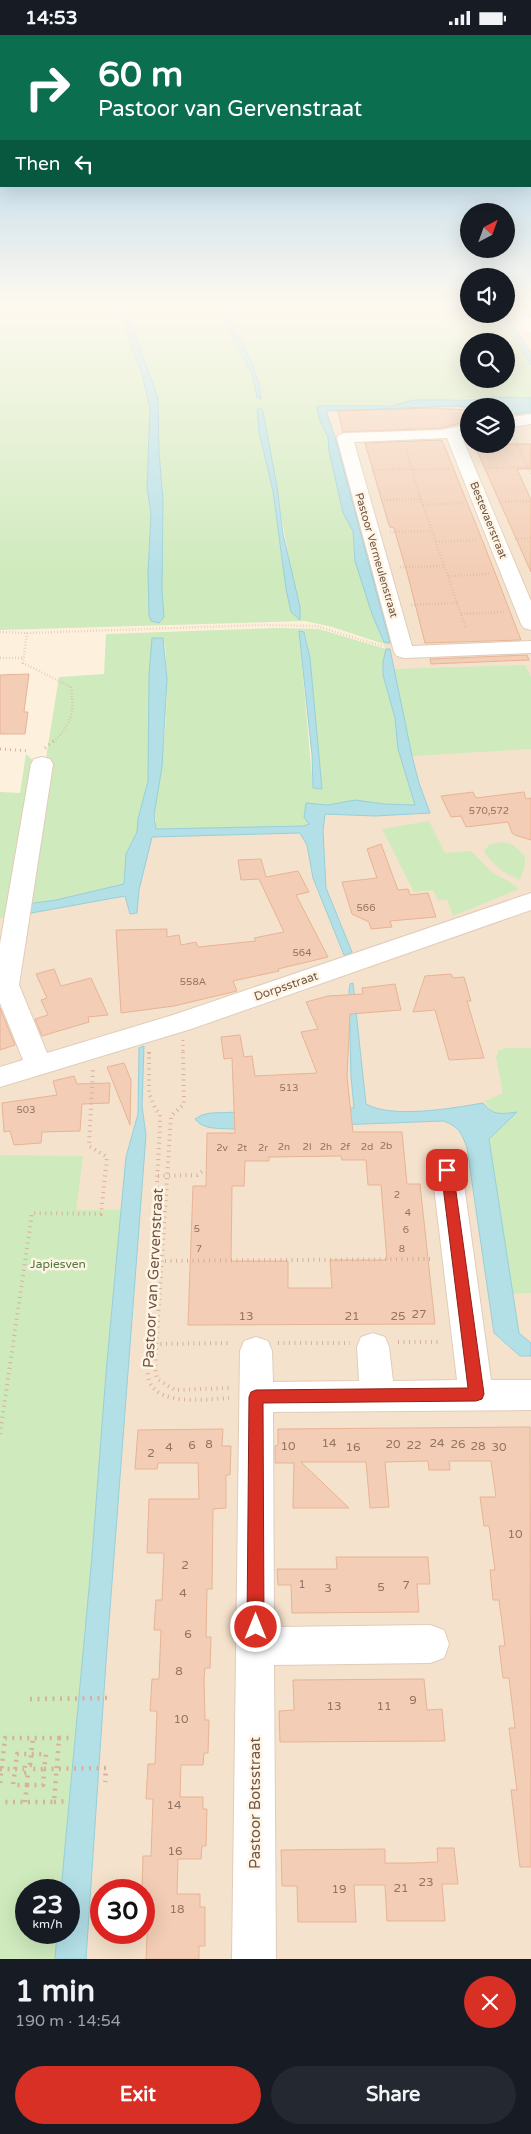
<!DOCTYPE html>
<html lang="en">
<head>
<meta charset="utf-8">
<style>
	:root { --surface:#171b24; --page:#242831; --text:#f1f3f6; --muted:#9ea1a6; --accent:#d93025 }
	body { margin:0; font-family:"Varela Round",sans-serif; background:var(--page); color:var(--text); height:100vh; display:flex; flex-direction:column; font-size:19px; white-space:nowrap }
	* { box-sizing:border-box; margin:0 }
	p { font-size:16px; color:var(--muted) }
	.icon { flex:none; width:28px; height:28px; fill:none; stroke:currentColor; stroke-width:2; stroke-linecap:round; stroke-linejoin:round }
	.map { position:relative; height:1924px; overflow:hidden }
	.sheet { display:flex; flex-direction:column; background:var(--surface); flex:1 }
	.sheet>* { flex:none }
	.hud { position:absolute; left:0px; top:0px; width:531px; height:152px; box-shadow:0 5px 20px #0002; background:#0b6e4f; color:#fff; overflow:hidden }
	.needle { width:32px; rotate:41deg }
	.controls { position:absolute; left:460px; top:168px; display:grid; gap:10px }
	.controls a { display:grid; place-items:center; width:55px; height:55px; border-radius:50%; background:var(--surface); box-shadow:0 5px 20px #0002; font-size:25px }
	.speed { position:absolute; left:15px; top:1844px; display:flex; gap:10px; font-size:25px; font-weight:700; text-align:center }
	.speed>* { display:grid; place-content:center; width:65px; height:65px; border-radius:50%; background:var(--surface); box-shadow:0 5px 20px #0002; line-height:1 }
	.speed small { font-size:12px; font-weight:400 }
	.speed .limit { border:8px solid #d22; background:#fff; color:#111 }
	.pin { position:absolute; display:grid; place-items:center; width:42px; height:42px; color:#fff; margin:-21px; border-radius:10px; box-shadow:0 2px 8px #0006 }
	.me { position:absolute; width:55px; margin:-28px; rotate:0deg; stroke-linejoin:round; filter:drop-shadow(0 0 4px #0008) }
	.turn { display:flex; align-items:center; gap:18px; height:105px; padding:0 15px; font-size:22px }
	.turn .icon { width:65px; height:65px; stroke-width:2.5 }
	.turn b { display:block; font-size:35px; line-height:42px }
	.then { display:flex; align-items:center; height:48px; padding:0 15px; background:#0003; gap:10px; font-size:19px }
	.round { display:grid; place-items:center; flex:none; width:52px; height:52px; border-radius:26px; background:var(--page) }
	.headline { display:flex; align-items:center; justify-content:space-between; height:85px; padding:0 15px }
	h1 { font-size:30px; font-weight:800; line-height:38px }
	.cta { display:flex; gap:10px; margin-top:auto; padding:10px 15px }
	.cta a { flex:1; height:58px; border-radius:30px; background:var(--accent); color:#fff; font-size:20px; font-weight:800; line-height:58px; text-align:center }
	.cta a+a { background:var(--page); color:var(--text) }
	.status { display:flex; justify-content:space-between; align-items:center; height:35px; padding:0 25px; background:var(--surface); direction:ltr }
	.status svg { height:14px; fill:currentColor }
	.map>svg:first-child { display:block }
	.residential { fill:#f5e2cc; fill-rule:evenodd }
	.green { fill:#cfeabd; fill-rule:evenodd }
	.water { fill:#b3dfe7; stroke:#98cfd9 }
	.building { fill:#f3cdb5; stroke:#e7b495; fill-rule:evenodd }
	.lines { fill:none; stroke-linecap:round; stroke-linejoin:round }
	.minor-casing { stroke:#e1ccba; stroke-width:2 }
	.path-far4 { stroke:#d8b199; stroke-width:2; stroke-dasharray:0.5 2; stroke-linecap:butt }
	.path-far3 { stroke:#d8b199; stroke-width:2.5; stroke-dasharray:0.5 2.5; stroke-linecap:butt }
	.path-far2 { stroke:#d8b199; stroke-width:3; stroke-dasharray:1 4; stroke-linecap:butt }
	.path-far1 { stroke:#d8b199; stroke-width:4; stroke-dasharray:1 4.5; stroke-linecap:butt }
	.path { stroke:#d8b199; stroke-width:4.5; stroke-dasharray:2 5.5; stroke-linecap:butt }
	.minor { fill:#fff; fill-rule:evenodd }
	.route { fill:#d93025; stroke:#8d1f18 }
	.labels { text-anchor:middle; stroke-width:5; stroke-linejoin:round; paint-order:stroke }
	.number-label { font-size:10px; fill:#937462 }
	.far-street-label { font-size:11px; fill:#735646; stroke:#fff5e5 }
	.street-label { font-size:12px; fill:#735646; stroke:#fff5e5 }
	.park-label { font-size:12px; fill:#4f7a3d; stroke:#fff5e5 }
	.near-number-label { font-size:12px; fill:#937462 }
	.near-street-label { font-size:15px; fill:#735646; stroke:#fff5e5 }
</style>
</head>
<body>
<div class="status"><b>14:53</b><svg viewBox="0 0 49 12"><path d="M0 12V9h3v3zM5 12V6h3v6zM10 12V3h3v9zM15 12V0h3v12zM26 1h20v11H26zM47 4h2v5h-2z"/></svg></div>
<div class="map">
<svg width="531" height="1924" viewBox="0 0 531 1924">
	<rect width="100%" height="100%" fill="#fdf1de"/>
	<path class="residential" d="M506,269H531V320L504,279H506Z
		M306,367L531,369V1924H0V873L144,788L396,760L397,652ZM469,371H506V409H469ZM26,1855H69V1898H26ZM101,1855H144V1898H101Z"/>
	<path class="green" d="M0,269H117L143,343L150,373L147,451L151,480L148,537L149,580L151,586L159,587L164,582L162,556L163,465L159,417L158,363L124,269H219L224,285L253,342L257,363C265,339 243,313 232,291C229,285 227,277 224,269H469V279H500L531,330V363C463,360 394,370 326,376L335,402L390,608L387,610L332,592L305,586L0,595ZM469,306H506V344H469ZM263,377C275,446 287,515 300,584L292,577L286,554L273,456L259,397Z
		M277,593L319,594L386,614L383,627V640L395,683L398,714L415,770L384,769L355,765L328,770H319L309,789L304,791L156,794V784L154,781C162,731 169,680 166,629C166,620 166,611 163,603L150,696L148,746L138,784L137,797L126,819L124,849L56,865L27,869L48,727L46,723L59,642L104,639L106,599ZM299,596L305,597L310,623L321,754L313,753Z
		M525,630L531,642V714L412,721L394,634Z
		M26,719L37,729L14,881L0,883V757L20,758Z
		M429,786L445,818L471,816L493,838L507,845L519,854L453,881L447,865H438L433,855L414,857L382,794Z
		M503,807L513,810L525,821V830L520,845C504,838 493,831 484,816L490,809Z
		M507,1013H531V1258L513,1259L489,1104L516,1077C502,1079 491,1080 485,1066L503,1058L496,1022L499,1015Z
		M0,1120L83,1121L76,1175H121L106,1338L92,1521L61,1855H26V1898H57L55,1924H0Z"/>
	<path class="water" d="M117,269H124L158,363L159,417L163,465L162,556L164,582L159,588L151,586L149,580L148,537L151,480L147,451L150,373L143,343Z
		M219,269H224C235,302 259,329 261,364L257,363L253,342L224,285Z
		M500,279H506L531,318V330Z
		M493,362L531,363V377L506,380V371L469,373L458,371L326,376L335,402L390,608L384,607L372,579L355,526L353,496L343,478L329,416L328,402L319,383L317,371H391L415,365H470Z
		M257,374H261L263,377L277,452L283,499L300,572V585L291,577L286,554L273,456L259,397Z
		M299,596L304,597L310,623L322,754L313,753L312,720Z
		M152,603H163L167,644L162,732L154,780L156,794L304,791L309,789L304,782L306,768L328,770L355,765L384,769L415,770L398,714L395,683L383,640V627L386,614H390L412,721L419,748L430,778L375,781L325,779L323,796L326,853L352,917L344,920L313,843L307,810L300,798L152,802L139,855L137,878L130,879L125,861L26,879L27,869L56,865L124,849L126,819L137,797L138,784L148,746L149,640Z
		M353,948L366,1069C392,1084 454,1073 483,1068C493,1081 502,1079 517,1077L489,1104L519,1298L531,1308V1321H520L494,1298L467,1113C462,1099 459,1091 443,1086L231,1094C219,1093 203,1095 195,1084L202,1080L211,1078L354,1073L351,1042L349,956L350,949Z
		M144,1011L142,1071L146,1100L106,1627L86,1924H55L57,1898H69V1855H61L92,1521L106,1338L121,1175L126,1122L138,1079L139,1013Z"/>
	<path class="building" d="M431,373L469,375V386L441,393L343,397L338,376Z
		M442,405L485,512L521,605L425,608L408,541L394,493L390,492L388,487L365,408Z
		M474,409H531V434H517L531,465V537Z
		M527,620L529,625L431,629L430,624Z
		M29,639L24,677H28L25,699H0V640Z
		M473,757L476,763L524,757L526,764L531,763V805L515,800L512,798L508,787L466,792L461,781L451,782L441,761Z
		M381,809L398,855L408,854L410,860L428,858L436,882L390,886L392,892L371,894L369,887L352,879L342,847L377,843L367,814Z
		M261,824L266,842L298,836L309,857L296,860L328,922L278,934L279,936L233,946L237,956L174,971L121,978L116,895L167,894V902L179,900L181,910L196,907L198,912L256,906L254,903L284,897L259,844L241,845L238,825Z
		M54,934L61,951L91,943L108,980L88,982L89,987L42,1001L35,984L48,980L41,965L47,963L36,939Z
		M451,939L453,943L464,942L471,966H467L484,1023L449,1025L435,975L413,977L425,941Z
		M395,949L401,975L350,979L347,1042L353,1097H402L407,1149H420L435,1289L188,1290L193,1151H206L207,1098H235L232,1023L224,1024L221,1002L240,1000L244,1022L252,1021L255,1041L317,1038L301,997L318,994L306,967L328,961L363,959L362,953ZM341,1121L342,1125H366L368,1150H381L387,1225H330L332,1253H288V1226H231L232,1151H244L245,1126H269V1122Z
		M0,973L15,1010L0,1015Z
		M124,1028L131,1045L130,1090L107,1032Z
		M74,1041L77,1049L110,1048L109,1068L82,1069L80,1096L42,1097L41,1108L14,1110L10,1096L4,1097L2,1068L57,1060L53,1046Z
		M530,1392L531,1832H520L511,1755H517L509,1693H515L509,1643H503L499,1611H505L502,1587L499,1565H493L490,1535H495L489,1491H484L480,1462H496L491,1426H449L450,1435H429L428,1426L385,1427L389,1472L370,1473L366,1427H301L349,1473H293L294,1428H275V1411L278,1410V1394Z
		M223,1394L222,1411H231L230,1440H226V1473L213,1474L212,1554H207L206,1602H211L210,1633H205L204,1644L205,1685H209L208,1718H204L203,1730H181L180,1762H203V1774H207L206,1811H202L201,1824H178L177,1859H200V1872H205V1911H199V1924H146L149,1860H144V1855H142L143,1821H151L153,1764H146L147,1746L148,1729H155L157,1676H150L152,1644H159L161,1595H154L155,1578L156,1565H162L164,1518H147L149,1464H199L198,1428H158L157,1434H135L138,1395Z
		M336,1522H428L430,1549H417L419,1577L292,1578L291,1550H278L277,1534H337Z
		M424,1644L427,1675L442,1674L445,1706L280,1707L279,1676L294,1675L293,1645Z
		M437,1813H454L458,1849H442L445,1886H387L385,1850H354L356,1887H298L297,1851H282L281,1815L385,1814V1828H412L438,1827Z"/>
	<g class="lines">
		<g class="minor-casing">
			<path id="minor" d="M511,269H524L531,284V298L526,297L513,278Z
				M531,379V389L506,393V383Z
				M469,389V399L461,400L531,566V595L524,593L521,589L447,403L354,407L412,611L531,606V618L404,623L397,621L394,617L337,403L339,400L345,398L441,395Z
				M42,722L50,724L53,729L19,950L47,1018L173,980L531,858V875L191,994L0,1052V1032L23,1025L0,968V909L31,729L34,724Z
				M447,1123L457,1127L462,1135L491,1345H531V1375L273,1377L274,1592L430,1590L444,1595L449,1609L444,1623L430,1628L274,1630L276,1924H232L240,1316L244,1306L256,1302L268,1306L272,1316L273,1347L359,1346L357,1312L361,1302L373,1298L385,1302L389,1312L393,1346L457,1345L432,1135L437,1127Z"/>
		</g>
		<path class="path-far4" d="M514,402L531,439
			M406,414L420,462
			M486,433L527,432
			M372,435L411,434
			M413,435L450,434"/>
		<path class="path-far3" d="M420,461L466,594
			M381,465L421,464
			M499,467L531,466
			M423,470L463,468
			M390,497L432,496
			M515,504L531,503
			M436,507L478,505
			M400,532L444,531
			M449,541L490,539
			M411,570L458,568
			M461,579L505,577
			M0,597L27,598L263,590L316,591L382,611
			M27,598L23,628L71,652C75,676 72,690 53,707
			M0,623H24"/>
		<path class="path-far2" d="M45,713L55,705
			M0,714L29,716
			M183,1005V1019
			M149,1019V1016"/>
		<path class="path-far1" d="M149,1017V1058L155,1073L160,1080V1092L147,1332C148,1337 148,1343 150,1348C161,1371 208,1364 229,1363
			M183,1017L184,1069L171,1081L155,1332L157,1344L175,1355L229,1353
			M158,1141L197,1140L204,1135
			M154,1226L433,1224
			M398,1307H442
			M278,1308H350
			M155,1309L232,1308
			M0,1399L32,1178L101,1179L107,1122L89,1111L93,1033"/>
		<path class="path" d="M30,1664L112,1663
			M59,1703H72
			M30,1730L33,1703
			M0,1734H24
			M44,1734L106,1733L105,1747
			M0,1748L5,1703H59L54,1767H0
			M27,1750H43L44,1734
			M27,1750H13L17,1719H46L44,1734
			M27,1750L28,1737L24,1738L25,1730H33V1734H44
			M25,1767L27,1750
			M54,1767L67,1766"/>
		<use href="#minor" class="minor"/>
	</g>
	<linearGradient id="sky" x2="0" y2="1"><stop stop-color="#93c5e8"/><stop offset="0.5" stop-color="#fef9f0"/><stop offset="1" stop-color="#fef9f0" stop-opacity="0"/></linearGradient>
	<rect width="531" height="539" fill="url(#sky)"/>
	<path class="route" d="M447,1130L452,1132L453,1135L484,1359L482,1364L476,1366L263,1368L264,1592L261,1598L256,1601L250,1598L247,1592L249,1362L251,1357L256,1355L468,1353L441,1135L442,1132Z"/>
	<g class="labels">
		<g class="number-label">
			<text x="489" y="779">570,572</text>
			<text x="366" y="876">566</text>
			<text x="302" y="921">564</text>
			<text x="193" y="950">558A</text>
			<text x="289" y="1056">513</text>
			<text x="26" y="1078">503</text>
			<text x="386" y="1114">2b</text>
			<text x="284" y="1115">2n</text>
			<text x="307" y="1115">2l</text>
			<text x="326" y="1115">2h</text>
			<text x="345" y="1115">2f</text>
			<text x="367" y="1115">2d</text>
			<text x="222" y="1116">2v</text>
			<text x="242" y="1116">2t</text>
			<text x="263" y="1116">2r</text>
			<text x="397" y="1163">2</text>
			<text x="408" y="1181">4</text>
			<text x="197" y="1197">5</text>
			<text x="406" y="1198">6</text>
			<text x="199" y="1217">7</text>
			<text x="402" y="1217">8</text>
		</g>
		<g class="far-street-label">
			<text transform="translate(489 485) rotate(68)" y="4">Bestevaerstraat</text>
			<text transform="translate(377 520) rotate(74)" y="4">Pastoor Vermeulenstraat</text>
		</g>
		<g class="street-label">
			<text transform="translate(286 951) rotate(-19)" y="4">Dorpsstraat</text>
		</g>
		<g class="park-label">
			<text x="58" y="1233">Japiesven</text>
		</g>
		<g class="near-number-label">
			<text x="419" y="1283">27</text>
			<text x="246" y="1285">13</text>
			<text x="352" y="1285">21</text>
			<text x="398" y="1285">25</text>
			<text x="329" y="1412">14</text>
			<text x="437" y="1412">24</text>
			<text x="209" y="1413">8</text>
			<text x="393" y="1413">20</text>
			<text x="458" y="1413">26</text>
			<text x="192" y="1414">6</text>
			<text x="414" y="1414">22</text>
			<text x="288" y="1415">10</text>
			<text x="478" y="1415">28</text>
			<text x="169" y="1416">4</text>
			<text x="353" y="1416">16</text>
			<text x="499" y="1416">30</text>
			<text x="151" y="1422">2</text>
			<text x="515" y="1503">10</text>
			<text x="185" y="1534">2</text>
			<text x="302" y="1553">1</text>
			<text x="406" y="1554">7</text>
			<text x="381" y="1556">5</text>
			<text x="328" y="1557">3</text>
			<text x="183" y="1562">4</text>
			<text x="188" y="1603">6</text>
			<text x="179" y="1640">8</text>
			<text x="413" y="1669">9</text>
			<text x="334" y="1675">13</text>
			<text x="384" y="1675">11</text>
			<text x="181" y="1688">10</text>
			<text x="174" y="1774">14</text>
			<text x="175" y="1820">16</text>
			<text x="426" y="1851">23</text>
			<text x="401" y="1857">21</text>
			<text x="339" y="1858">19</text>
			<text x="177" y="1878">18</text>
		</g>
		<g class="near-street-label">
			<text transform="translate(153 1243) rotate(-87)" y="5">Pastoor van Gervenstraat</text>
			<text transform="translate(255 1768) rotate(-90)" y="5">Pastoor Botsstraat</text>
		</g>
	</g>
</svg>
<div class="controls">
<a><svg class="needle" viewBox="-14 -14 28 28"><path d="M0-13l5 13h-10z" fill="#e53935"/><path d="M0 13l5-13h-10z" fill="#9ea1a6"/></svg></a>
<a><svg class="icon" aria-label="sound" viewBox="0 0 24 24"><path d="M4 9h4l5-4v14l-5-4H4zM17 9q2 3 0 6"/></svg></a>
<a><svg class="icon" aria-label="search" viewBox="0 0 24 24"><circle cx="10" cy="10" r="6"/><path d="M15 15l6 6"/></svg></a>
<a><svg class="icon" aria-label="layers" viewBox="0 0 24 24"><path d="M12 4l9 5-9 5-9-5zM3 14l9 5 9-5"/></svg></a>
</div>
<div class="speed"><div>23<small>km/h</small></div><div class="limit">30</div></div>
<div class="pin" style="left:447px;top:1135px;background:#d93025"><svg class="icon" aria-label="arrive" viewBox="0 0 24 24"><path d="M6 21V4h12l-3 4 3 4H6"/></svg></div>
<svg class="me" style="left:256px;top:1592px" viewBox="-20 -20 40 40"><circle r="17" fill="#d93025" stroke="#fff" stroke-width="3"/><path d="M0-11L8 9 0 5-8 9z" fill="#fff"/></svg>
<div class="hud">
<div class="turn"><svg class="icon" aria-label="right" viewBox="0 0 24 24"><path d="M7 20v-9h11M14 6l5 5-5 5"/></svg><div><b>60 m</b>Pastoor van Gervenstraat</div></div>
<div class="then">Then<svg class="icon" aria-label="left" viewBox="0 0 24 24"><path d="M17 20v-9H6M10 6l-5 5 5 5"/></svg></div>
</div>
</div>
<section class="sheet">
<div class="headline"><div><h1>1 min</h1><p>190 m · 14:54</p></div><a class="round" style="background:#d93025;color:#fff"><svg class="icon" aria-label="close" viewBox="0 0 24 24"><path d="M6 6l12 12M18 6L6 18"/></svg></a></div>
<div class="cta"><a>Exit</a><a>Share</a></div>
</section>
</body>
</html>
